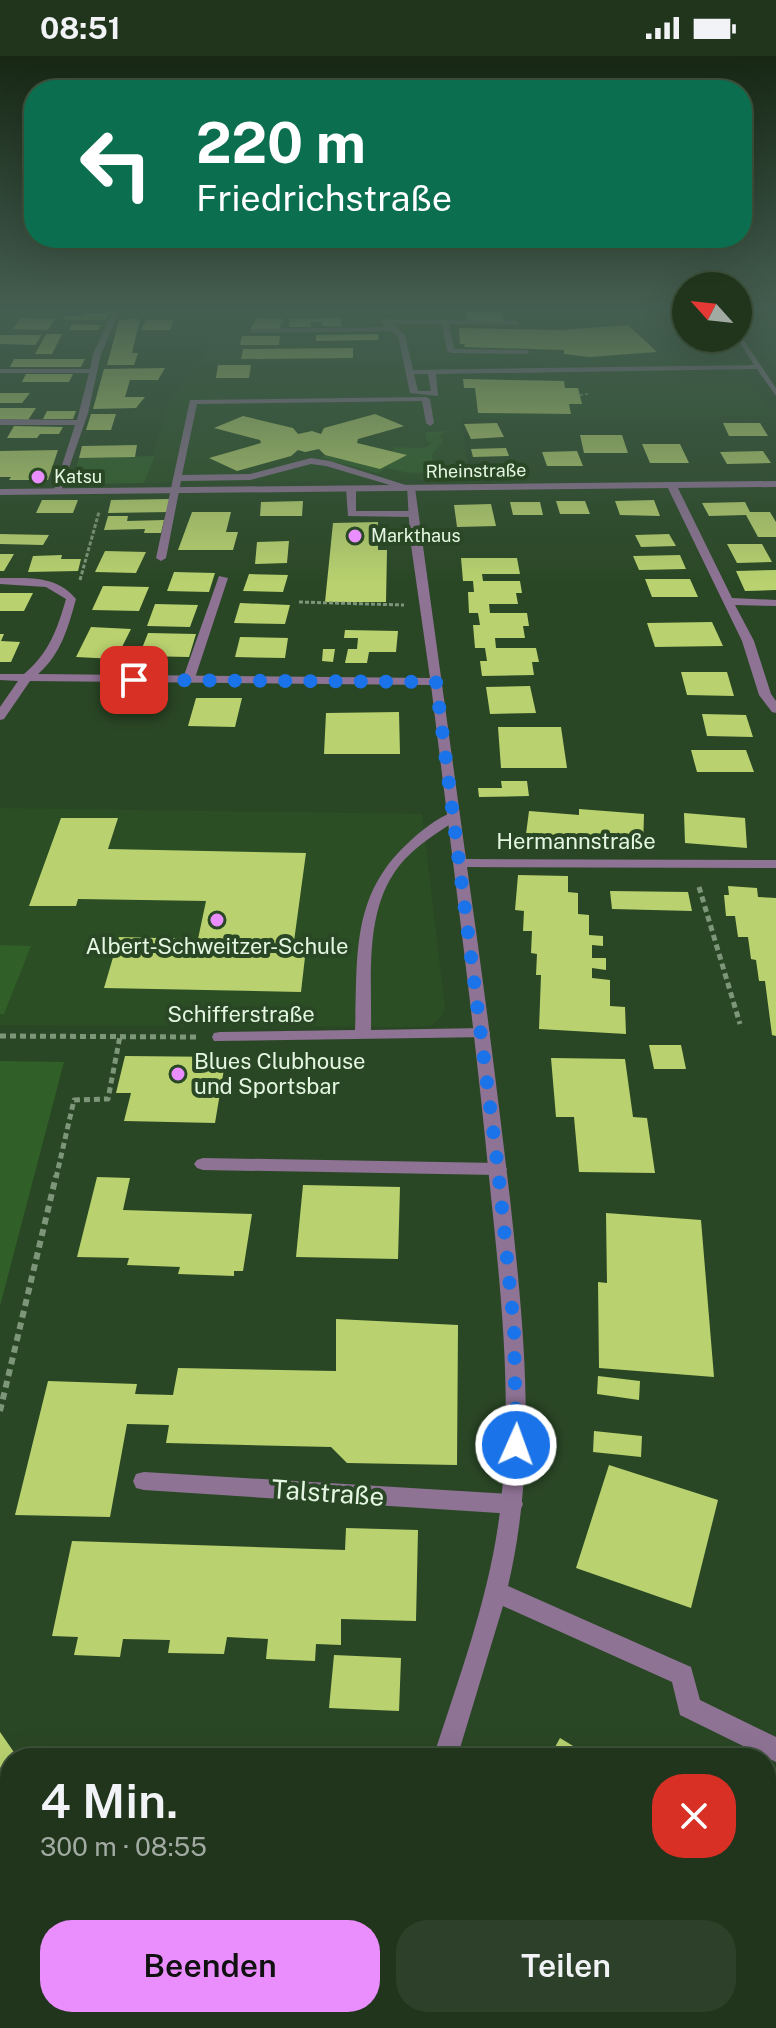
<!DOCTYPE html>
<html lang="de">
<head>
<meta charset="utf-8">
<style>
	:root { --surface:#20351c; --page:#2d4029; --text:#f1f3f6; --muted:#a2aba3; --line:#3d503b; --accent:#ea8dfd }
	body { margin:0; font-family:"Public Sans",sans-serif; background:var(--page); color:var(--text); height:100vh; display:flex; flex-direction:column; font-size:30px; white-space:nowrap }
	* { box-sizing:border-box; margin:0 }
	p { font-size:26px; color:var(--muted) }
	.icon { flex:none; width:44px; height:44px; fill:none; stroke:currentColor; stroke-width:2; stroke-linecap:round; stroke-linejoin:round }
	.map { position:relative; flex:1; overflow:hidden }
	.drawer { position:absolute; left:0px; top:1692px; width:776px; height:280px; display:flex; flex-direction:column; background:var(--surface); border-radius:32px 32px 0 0; box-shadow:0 8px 32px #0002,0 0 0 2px var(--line) }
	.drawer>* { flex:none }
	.top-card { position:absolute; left:24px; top:24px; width:728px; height:168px; border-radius:32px; box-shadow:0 8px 32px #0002,0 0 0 2px var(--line); background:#0b6e4f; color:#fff; overflow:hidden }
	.needle { width:52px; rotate:297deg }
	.fabs { position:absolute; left:672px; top:216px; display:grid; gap:16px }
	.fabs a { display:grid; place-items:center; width:80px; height:80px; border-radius:50%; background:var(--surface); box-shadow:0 8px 32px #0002,0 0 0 2px var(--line); font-size:40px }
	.pin { position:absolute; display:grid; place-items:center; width:68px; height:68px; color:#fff; margin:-34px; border-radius:16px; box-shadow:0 4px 12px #0006 }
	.me { position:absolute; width:88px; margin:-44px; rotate:2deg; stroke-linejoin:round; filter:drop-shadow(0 0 6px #0008) }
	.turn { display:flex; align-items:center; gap:28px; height:168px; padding:0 40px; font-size:36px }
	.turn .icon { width:104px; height:104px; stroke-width:2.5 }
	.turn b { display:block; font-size:56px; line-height:68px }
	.round { display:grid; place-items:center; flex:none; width:84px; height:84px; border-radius:32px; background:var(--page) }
	.headline { display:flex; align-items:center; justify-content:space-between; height:136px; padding:0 40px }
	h1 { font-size:48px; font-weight:600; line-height:60px }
	.cta { display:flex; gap:16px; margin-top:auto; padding:16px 40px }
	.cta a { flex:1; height:92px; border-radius:32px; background:var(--accent); color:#111; font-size:32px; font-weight:600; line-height:92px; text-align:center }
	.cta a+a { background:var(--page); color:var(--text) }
	.status { display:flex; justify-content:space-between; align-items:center; height:56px; padding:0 40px; background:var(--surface); direction:ltr }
	.status svg { height:22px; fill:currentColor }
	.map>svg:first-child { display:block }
	.built { fill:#2b4e25 }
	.green { fill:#305f28 }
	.building { fill:#b9d26f }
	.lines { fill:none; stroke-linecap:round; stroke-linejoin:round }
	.path-far3 { stroke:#7d9579; stroke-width:2; stroke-dasharray:3 2; stroke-linecap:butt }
	.path-far2 { stroke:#7d9579; stroke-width:3; stroke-dasharray:4 2; stroke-linecap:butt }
	.path-far1 { stroke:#7d9579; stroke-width:5; stroke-dasharray:6 4; stroke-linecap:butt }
	.path { stroke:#7d9579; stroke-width:6; stroke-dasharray:7 5; stroke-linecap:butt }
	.service { fill:#8e7394; fill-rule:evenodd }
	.minor { fill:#8e7394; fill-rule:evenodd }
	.tertiary { fill:#8e7394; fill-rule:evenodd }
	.route { stroke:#1a73e8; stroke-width:14; stroke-dasharray:0 25.2 }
	.poi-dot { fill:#ea8dfd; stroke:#2a4725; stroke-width:3 }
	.labels { text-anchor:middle; stroke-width:8; stroke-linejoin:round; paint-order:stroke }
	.far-street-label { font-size:18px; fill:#e5f7e2; stroke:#2a4725 }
	.far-poi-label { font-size:18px; fill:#e5f7e2; stroke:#2a4725; text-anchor:start }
	.street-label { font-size:22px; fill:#e5f7e2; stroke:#2a4725 }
	.poi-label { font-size:22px; fill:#e5f7e2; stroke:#2a4725 }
	.near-street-label { font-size:26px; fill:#e5f7e2; stroke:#2a4725 }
</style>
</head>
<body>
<div class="status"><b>08:51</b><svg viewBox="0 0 49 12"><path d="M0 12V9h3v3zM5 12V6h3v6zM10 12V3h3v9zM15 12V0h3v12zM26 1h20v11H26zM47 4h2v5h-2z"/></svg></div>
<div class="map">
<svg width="776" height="1972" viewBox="0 0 776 1972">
	<rect width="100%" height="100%" fill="#2a4725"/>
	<path class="built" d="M238,252H686V282H725L770,360L462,363L469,423L144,427L169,347Z
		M738,252H776V315L738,256Z
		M0,752L422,758L445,952L442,960L431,970L400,971L0,969Z"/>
	<path class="green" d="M448,375L440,379L443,386L432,399L433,405L444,411C426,420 406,417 387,412L378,417L322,402L325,399L380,413L406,399L392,395L395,391L424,392L432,387L427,386L425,376Z
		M155,400L144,427L83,428L72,424L79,402Z
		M0,889L31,890L4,958H0Z
		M0,1005L64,1006L0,1250Z"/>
	<path class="building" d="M466,256H502L504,265H467Z
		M85,257H109L105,264H62L65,260H83Z
		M21,262L55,263L48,274L13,273Z
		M257,262L284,263L278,274L250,273Z
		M341,262V270H322V266H311V271H289L290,263Z
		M140,263L132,297H138L134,309H107L119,264Z
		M146,264H174L170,274H141Z
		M72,268L101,269L98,274H69Z
		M628,269L657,296L589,301L564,298V294L464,291L465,288H460L459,272L562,274Z
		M46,278H62L52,298H35Z
		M378,278L379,284L316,285V279Z
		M0,279H42L35,289L0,288Z
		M242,280H280L279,289H240Z
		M353,292V302L241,303L243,293Z
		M14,303H85L81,311H10Z
		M218,309H251L249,322H216Z
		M165,312L158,324H130L125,341H145L136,352L93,353L104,313Z
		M26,318H73L69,326H22Z
		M463,323L564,325L565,332H578L582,348H569L571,358L478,357L475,332H464Z
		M0,337H30L22,347H0Z
		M0,352H36L28,364L0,363Z
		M47,355H76L73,363H43Z
		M91,358H116L111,374H86Z
		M375,358L404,370L358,383L357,387L407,399L380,413L325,399L319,393L305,396L298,394L291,400L237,415L209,402L261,387L260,384L214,372L243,360L293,372L298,378L312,375L321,378L324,372Z
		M497,367L504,381L471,383L464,368Z
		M723,367H760L768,380H729Z
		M14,370L63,371L59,378H40L37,382H7Z
		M580,379H622L628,397H584Z
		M642,388H680L689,407H650Z
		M137,389L135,401L79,402L82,390Z
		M506,392L509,400L473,401L471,393Z
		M58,394L48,424H9L11,421H0V395Z
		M577,395L583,410H547L542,396Z
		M763,395L771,407L727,408L720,396Z
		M170,443L169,456L108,457L111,444Z
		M42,444H78L73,457H36Z
		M654,444L660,460L620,459L615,445Z
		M303,445L302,460H260L261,446Z
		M556,445H585L590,458H560Z
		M510,446H540L543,459H513Z
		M745,446L750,456H770L776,466V481H758L746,459L709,460L702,447Z
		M491,448L496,470L457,471L454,449Z
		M192,456H231L226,476H238L233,494H178Z
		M108,460H128L127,465L164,464L161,477H144L145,473L104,474Z
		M378,466V494H387L386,546H325L333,467Z
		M0,478L49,479L43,489L0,488Z
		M669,478L676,490L641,491L635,479Z
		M289,485L287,507L255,508L257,486Z
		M727,488H762L772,506L737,507Z
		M105,495L146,496L136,517L95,516Z
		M0,498H14L4,515H0Z
		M62,499L61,503H81L78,515L28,516L33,500Z
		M680,499L686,513L639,514L633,500Z
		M461,502H517L520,518H482L483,525H520L522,537H516L518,548H489L490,557H527L529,570H523L525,582H495L496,592H536L539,606H532L534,619L482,620L480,605H487L485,592H475L473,569H480L478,557H469L468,536H474L473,525H463Z
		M776,514V534L745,535L736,515Z
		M174,516L215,517L209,536L167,535Z
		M249,518L288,519L283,536L243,535Z
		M645,523H690L698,541H652Z
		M103,530L149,531L139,555L92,554Z
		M0,537H33L24,555H0Z
		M240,547L290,549L285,568L234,567Z
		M155,548L198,549L190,571L147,570Z
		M712,566L723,590L655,591L647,567Z
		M91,571L131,573L116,603L76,601Z
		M345,574L398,575L396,596H369L367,607H345L348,593H357L358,582H344Z
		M148,577L196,578L189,601L139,600Z
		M0,578H4L1,585L20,586L11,606H0Z
		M240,581L288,582L285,602L235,601Z
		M323,593H335L333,606L322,605Z
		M681,616H727L734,640L687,639Z
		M530,630L536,657L490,658L486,631Z
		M196,642H242L235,671L188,670Z
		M399,656L400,698H324L326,657Z
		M702,658L746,659L753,681L707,680Z
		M498,671H561L567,712H501Z
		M691,694H746L754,716H697Z
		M501,725H527L529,740L479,741L478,732H502Z
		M579,753L644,758L643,792L525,786L529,755L579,759Z
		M684,757L745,762L747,792L685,787Z
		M61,762H118L108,793L306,797L292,900L305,901L301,936L104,932L119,881L198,883L206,845L78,843L76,850H29Z
		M518,819L568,820V836L578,837V858L589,859V879L603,880V890L592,889V902H606V914L592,912V922L610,924V950L625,951L626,978L539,973L541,919H536L537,898L531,897L532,875H523L524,855L515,854Z
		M728,830L757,832L758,841L776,842V980L772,979L765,925H759L756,904L751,903L748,881H738L735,860H726L724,839H729Z
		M610,835L688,836L692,855L612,853Z
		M649,989H681L686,1013H654Z
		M125,1000L226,1001L215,1067L124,1065L131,1037H116Z
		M551,1002L625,1003L633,1061L647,1062L655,1117L579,1116L574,1061H556Z
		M97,1121L130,1122L123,1154L252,1158L243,1215H234V1220L178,1218L180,1211L127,1209L129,1202L77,1201Z
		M303,1129L400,1131L398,1203L296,1201Z
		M606,1157L701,1164L714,1321L599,1312L598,1226L607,1227Z
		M336,1263L458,1269L457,1409L347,1407L331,1391L166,1387L169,1369L127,1368L110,1461L15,1459L48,1325L137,1328L135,1338L173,1339L178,1312L336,1315Z
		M598,1320L640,1325L639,1344L597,1338Z
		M594,1375L642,1380L641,1401L593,1396Z
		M609,1409L718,1444L691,1552L576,1512Z
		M346,1472L418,1474L416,1565L341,1563V1589L316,1588L315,1605L266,1603L268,1583L227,1581L224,1598L168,1597L170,1584L123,1583L120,1601L74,1599L78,1581L52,1580L72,1485L345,1494Z
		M334,1599L401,1602L399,1655L329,1652Z
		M0,1676L18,1702H10V1857L0,1865Z
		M560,1682L593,1702H549Z
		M766,1775L776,1781V1841L766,1836Z
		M96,1962H196L209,1972H89Z
		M460,1962H591L586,1972H454Z"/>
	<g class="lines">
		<path class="path-far3" d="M580,339L588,338"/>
		<path class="path-far2" d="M80,524L99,456
			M299,546L404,549"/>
		<path class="path-far1" d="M699,831L740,968
			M0,980L199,981
			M56,1122L74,1044L108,1043L120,980"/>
		<path class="path" d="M0,1355L56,1120"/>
		<path class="service" d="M385,263L517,265L520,269L449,268L454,293L526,294L530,296L526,298L451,297L447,295L442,268L382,267Z
			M396,271L399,275L254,277L250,275L254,273Z
			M426,341L430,343L434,367L430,370L426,367L422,345L197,348L182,419L250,418L311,402L330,405L415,432L410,435L326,410L311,408L250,424L181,425L166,502L161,505L156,502L190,344Z
			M351,430L356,433V455H411L416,458L411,461L348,460L346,433Z
			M219,520L228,522L194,625L184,627L182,625Z
			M453,756L458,757V763C437,777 415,790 399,810C364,855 372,919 371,974L482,972L488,973L490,977L488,981L214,985L212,981L214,977L220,976L355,974C358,902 350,841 407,788C419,776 437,762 453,756Z
			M203,1102L498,1107L504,1109L507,1113L504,1117L498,1119L203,1114L197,1112L194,1108L197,1104Z
			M144,1416L512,1438L520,1441L523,1448L520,1455L512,1458L144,1434L136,1432L133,1425L136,1418Z"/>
		<path class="minor" d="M114,252H121L101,298L88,357L61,435L53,437L75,369H0V363L77,364L89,317H0V313H90L93,298Z
			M382,263H388L405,279L413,314L754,309L737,282L738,276L776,332V340L757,313L436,318L438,340L410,337L398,280L382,267ZM414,318H428L431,335H418Z
			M668,426L676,428L732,542L776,544V550L735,549L754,585L771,638L776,645V657L772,656L759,639L742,585L666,428Z
			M407,430L415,432L466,803L776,804V812L467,811C483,922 497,1032 510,1143C524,1272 538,1403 508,1530L691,1611L700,1644L776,1681V1706L680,1659L672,1626L503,1550L457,1702H433C460,1618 492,1534 501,1446C513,1338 500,1228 489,1121C473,956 451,793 431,629L30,625L4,663L0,664V651L18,625L0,624V618H24C49,597 57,574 66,543L46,531L0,528V522C28,522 57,519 76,543C68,572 61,598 38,618L430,622L410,482Z
			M315,1962H345L341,1972H311Z"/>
		<path class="tertiary" d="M776,425V431L0,439V433Z"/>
	</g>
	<linearGradient id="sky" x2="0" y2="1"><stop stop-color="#172714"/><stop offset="0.48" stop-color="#445e51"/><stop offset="1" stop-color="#445e51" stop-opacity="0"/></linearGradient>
	<rect width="776" height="528" fill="url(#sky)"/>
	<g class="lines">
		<path class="route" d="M134,624L436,626L498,1113L514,1272L516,1389"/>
	</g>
	<g class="poi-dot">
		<circle cx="38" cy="421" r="8"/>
		<circle cx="355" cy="480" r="8"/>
		<circle cx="217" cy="864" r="8"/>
		<circle cx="178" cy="1018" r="8"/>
	</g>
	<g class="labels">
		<g class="far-street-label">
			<text transform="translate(476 415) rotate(-1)" y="6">Rheinstraße</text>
		</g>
		<g class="far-poi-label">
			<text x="54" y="427">Katsu</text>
			<text x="371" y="486">Markthaus</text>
		</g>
		<g class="street-label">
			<text x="576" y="793">Hermannstraße</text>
			<text x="241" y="966">Schifferstraße</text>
		</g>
		<g class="poi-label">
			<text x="217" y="898">Albert-Schweitzer-Schule</text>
			<text x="194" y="1013" text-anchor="start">Blues Clubhouse<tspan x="194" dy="25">und Sportsbar</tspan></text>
		</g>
		<g class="near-street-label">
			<text transform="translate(328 1437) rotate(4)" y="9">Talstraße</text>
		</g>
	</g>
</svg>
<div class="fabs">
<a><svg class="needle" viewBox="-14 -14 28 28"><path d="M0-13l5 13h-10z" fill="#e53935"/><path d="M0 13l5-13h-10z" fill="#a2aba3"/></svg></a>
</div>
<div class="pin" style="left:134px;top:624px;background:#d93025"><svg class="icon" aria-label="arrive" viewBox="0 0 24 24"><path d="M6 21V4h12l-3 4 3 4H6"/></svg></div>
<svg class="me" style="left:516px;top:1389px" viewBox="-20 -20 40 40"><circle r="17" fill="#1a73e8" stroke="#fff" stroke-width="3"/><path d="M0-11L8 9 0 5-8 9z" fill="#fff"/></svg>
<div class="top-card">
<div class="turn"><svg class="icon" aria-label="left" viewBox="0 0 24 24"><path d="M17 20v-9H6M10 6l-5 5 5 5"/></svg><div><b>220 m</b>Friedrichstraße</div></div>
</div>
<section class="drawer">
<div class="headline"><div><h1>4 Min.</h1><p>300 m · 08:55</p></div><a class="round" style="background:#d93025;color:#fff"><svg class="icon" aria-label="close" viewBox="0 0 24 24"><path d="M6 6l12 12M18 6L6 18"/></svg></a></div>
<div class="cta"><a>Beenden</a><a>Teilen</a></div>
</section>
</div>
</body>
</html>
